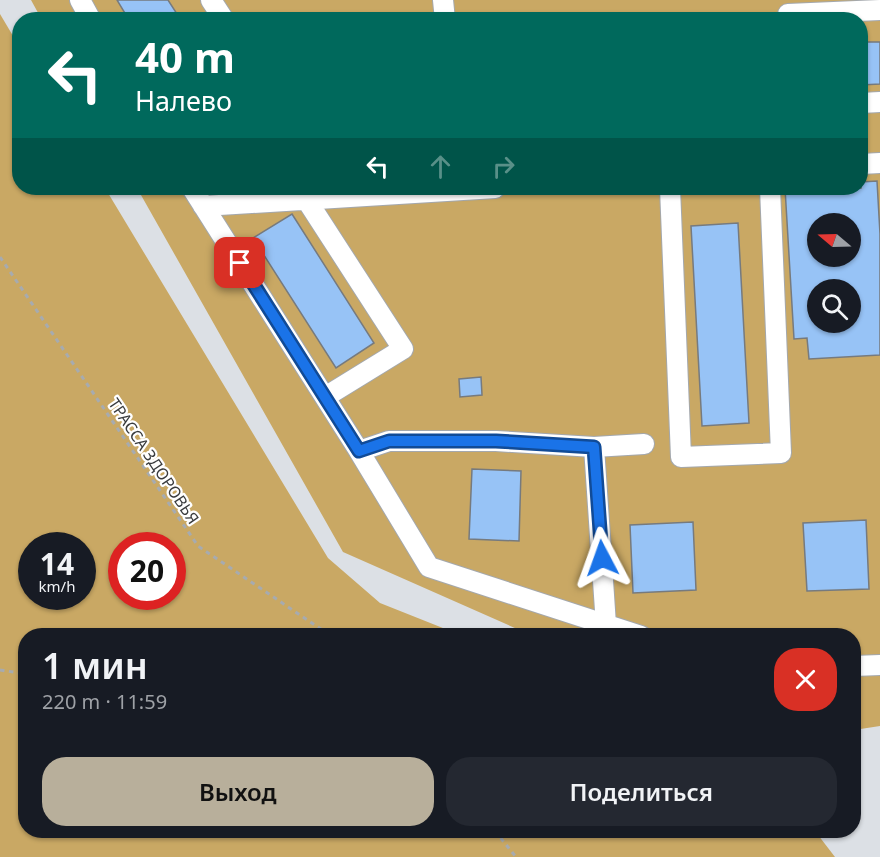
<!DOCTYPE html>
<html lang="ru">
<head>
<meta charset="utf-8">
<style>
	:root { --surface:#171b24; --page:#242831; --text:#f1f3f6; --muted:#9ea1a6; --accent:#b8af9b }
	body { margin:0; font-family:"Noto Sans",sans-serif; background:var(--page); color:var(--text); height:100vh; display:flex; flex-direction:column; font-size:22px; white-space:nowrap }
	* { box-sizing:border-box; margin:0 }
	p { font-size:20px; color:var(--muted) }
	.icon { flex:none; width:33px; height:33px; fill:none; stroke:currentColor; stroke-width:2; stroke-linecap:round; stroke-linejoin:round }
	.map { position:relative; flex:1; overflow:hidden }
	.side { position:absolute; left:18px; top:628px; width:843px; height:210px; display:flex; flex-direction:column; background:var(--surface); border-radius:24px; box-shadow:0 2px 4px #0004 }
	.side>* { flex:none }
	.banner { position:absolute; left:12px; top:12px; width:856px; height:183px; border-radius:24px; box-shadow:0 2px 4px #0004; background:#00695c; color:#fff; overflow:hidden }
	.needle { width:39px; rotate:289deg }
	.buttons { position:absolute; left:807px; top:213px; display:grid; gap:12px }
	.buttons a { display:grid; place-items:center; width:54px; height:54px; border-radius:50%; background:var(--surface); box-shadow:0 2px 4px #0004; font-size:30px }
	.speed { position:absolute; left:18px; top:532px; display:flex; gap:12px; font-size:30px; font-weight:700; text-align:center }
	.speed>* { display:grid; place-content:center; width:78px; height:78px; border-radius:50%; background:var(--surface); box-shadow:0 2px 4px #0004; line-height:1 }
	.speed small { font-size:15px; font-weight:400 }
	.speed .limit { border:9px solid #d22; background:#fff; color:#111 }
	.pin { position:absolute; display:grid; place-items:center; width:51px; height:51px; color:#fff; margin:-26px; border-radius:12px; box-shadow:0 3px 9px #0006 }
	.me { position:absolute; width:66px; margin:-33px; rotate:356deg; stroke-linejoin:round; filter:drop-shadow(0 0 4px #0008) }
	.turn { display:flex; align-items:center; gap:21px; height:126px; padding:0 24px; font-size:27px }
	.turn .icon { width:78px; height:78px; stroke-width:2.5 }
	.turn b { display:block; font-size:42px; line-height:51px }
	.lanes { display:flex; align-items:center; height:57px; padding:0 24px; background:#0003; justify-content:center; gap:30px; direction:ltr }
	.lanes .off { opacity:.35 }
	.round { display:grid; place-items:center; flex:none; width:63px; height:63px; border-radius:24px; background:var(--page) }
	.headline { display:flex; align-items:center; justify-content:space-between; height:102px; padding:0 24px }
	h1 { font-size:36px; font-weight:600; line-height:45px }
	.button { display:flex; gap:12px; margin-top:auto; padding:12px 24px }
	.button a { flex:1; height:69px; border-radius:24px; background:var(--accent); color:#111; font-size:24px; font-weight:600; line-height:69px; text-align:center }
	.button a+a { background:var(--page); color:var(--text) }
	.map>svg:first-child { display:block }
	.green { fill:#c9a864; fill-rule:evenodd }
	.building { fill:#97c3f6; stroke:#767a7e; stroke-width:1.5; fill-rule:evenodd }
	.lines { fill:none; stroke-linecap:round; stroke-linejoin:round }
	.minor-casing { stroke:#a4a8ad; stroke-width:22 }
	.path { stroke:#a7abaf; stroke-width:3; stroke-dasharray:4.5 4.5; stroke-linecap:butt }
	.minor { stroke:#fff; stroke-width:20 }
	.route-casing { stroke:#114b97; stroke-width:15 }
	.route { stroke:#1a73e8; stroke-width:10 }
	.labels { text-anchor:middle; stroke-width:4.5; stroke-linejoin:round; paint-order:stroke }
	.street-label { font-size:16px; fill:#3a3c3e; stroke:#fff }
</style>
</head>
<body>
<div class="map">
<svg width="880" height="857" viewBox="0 0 880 857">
	<rect width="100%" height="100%" fill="#dce0e5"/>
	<path class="green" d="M31,0H880V726L854,730V636H533L343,552L137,188H861V20H42ZM818,224H850V256H818ZM818,290H850V322H818Z
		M0,14L19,46L20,188H105L328,558L380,603L463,636H26V831H815L835,857H0ZM32,546H82V597H32ZM122,546H172V597H122Z"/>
	<path class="building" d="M117,0H168L179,17L175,20H129Z
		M861,42H880V84L861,85Z
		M877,181L880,234V355L809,359L807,338L794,339L785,188H861V182ZM818,224H850V256H818ZM818,290H850V322H818Z
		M292,214L374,343L336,368L253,238Z
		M738,223L749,423L702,426L691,226Z
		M481,377L482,395L460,397L459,379Z
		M472,469L521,471L519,541L469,539Z
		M866,520L869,589L807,591L803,523Z
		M693,522L696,590L633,593L630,525Z"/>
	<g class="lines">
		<g class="minor-casing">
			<path id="minor" d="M80,0L91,20
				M211,0L224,20
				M443,0L445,20
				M788,20V14L880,10
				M861,103L880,102
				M861,164L880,163
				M192,188L359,451
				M670,188L681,457L781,453L770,188
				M306,199L403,349L325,397
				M203,206L495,188
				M594,447L644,444
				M606,625L594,447L496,441H389L359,451L429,567L641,636
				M854,666L880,665"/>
		</g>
		<path class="path" d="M0,257L198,546L331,636
			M0,670L26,674
			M495,831L516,857"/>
		<use href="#minor" class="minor"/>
	</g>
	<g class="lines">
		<g class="route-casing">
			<path id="route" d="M240,263L359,451L389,441H496L594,447L602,558"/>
		</g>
		<use href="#route" class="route"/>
	</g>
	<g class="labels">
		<g class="street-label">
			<text transform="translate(154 461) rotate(56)" y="6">ТРАССА ЗДОРОВЬЯ</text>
		</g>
	</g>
</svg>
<div class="buttons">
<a><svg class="needle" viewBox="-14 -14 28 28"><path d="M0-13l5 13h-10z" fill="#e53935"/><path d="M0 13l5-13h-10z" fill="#9ea1a6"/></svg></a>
<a><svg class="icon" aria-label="search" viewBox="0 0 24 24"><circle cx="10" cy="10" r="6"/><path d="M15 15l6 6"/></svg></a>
</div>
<div class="speed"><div>14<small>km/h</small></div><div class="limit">20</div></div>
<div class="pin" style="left:240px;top:263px;background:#d93025"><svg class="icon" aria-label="arrive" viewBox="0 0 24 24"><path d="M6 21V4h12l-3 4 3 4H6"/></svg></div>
<svg class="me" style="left:602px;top:558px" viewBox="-20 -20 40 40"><path d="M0-17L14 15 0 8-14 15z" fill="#1a73e8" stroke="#fff" stroke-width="4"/></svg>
<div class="banner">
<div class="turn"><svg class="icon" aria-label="left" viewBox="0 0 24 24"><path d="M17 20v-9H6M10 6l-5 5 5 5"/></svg><div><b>40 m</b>Налево</div></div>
<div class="lanes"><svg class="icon" aria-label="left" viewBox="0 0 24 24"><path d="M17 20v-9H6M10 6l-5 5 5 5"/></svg><svg class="icon off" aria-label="ahead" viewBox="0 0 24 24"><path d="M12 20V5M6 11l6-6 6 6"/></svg><svg class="icon off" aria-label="right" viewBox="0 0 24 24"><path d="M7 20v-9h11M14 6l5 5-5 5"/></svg></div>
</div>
<section class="side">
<div class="headline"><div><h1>1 мин</h1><p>220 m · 11:59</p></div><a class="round" style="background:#d93025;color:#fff"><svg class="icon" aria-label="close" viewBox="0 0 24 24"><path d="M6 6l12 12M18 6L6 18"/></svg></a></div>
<div class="button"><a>Выход</a><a>Поделиться</a></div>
</section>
</div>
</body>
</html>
